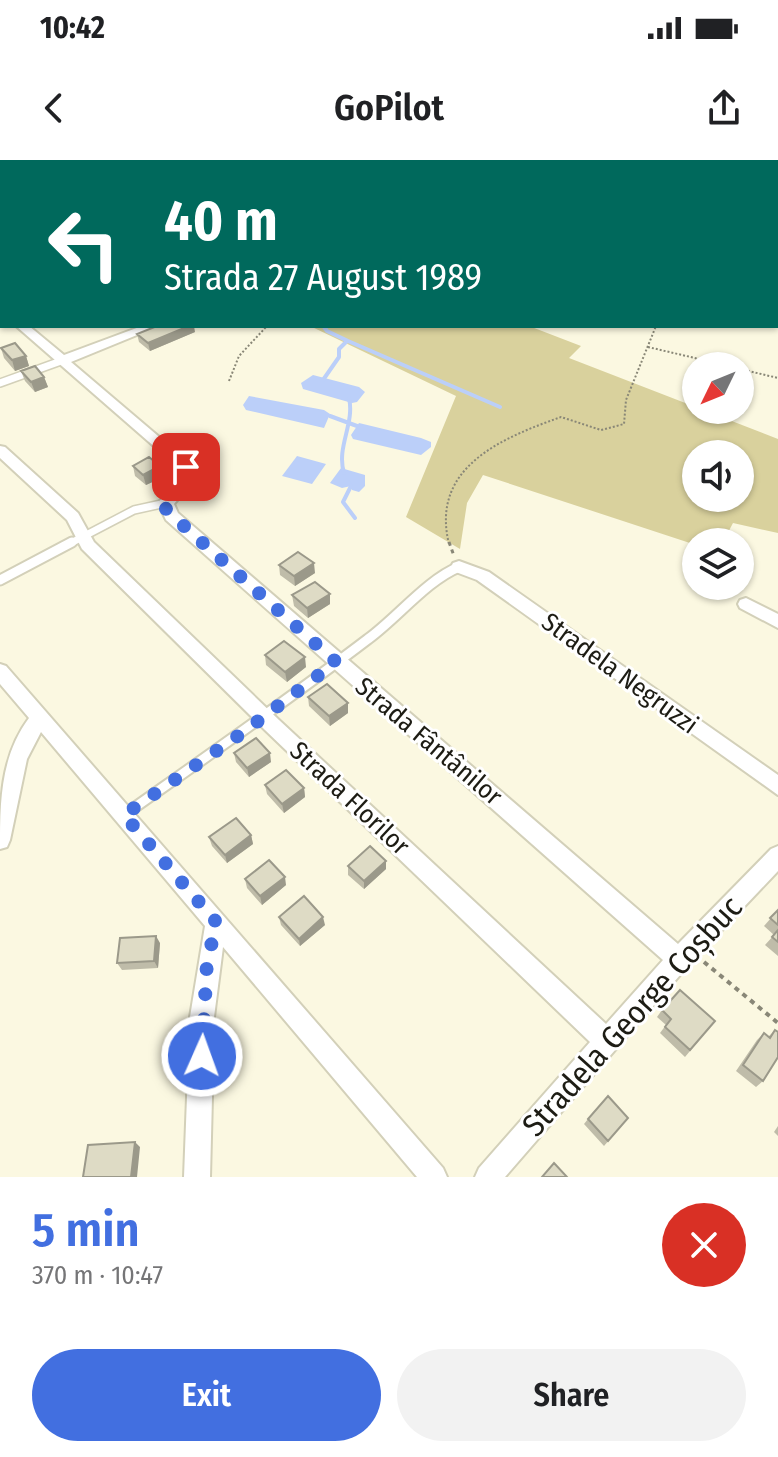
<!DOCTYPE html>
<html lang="en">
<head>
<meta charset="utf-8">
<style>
	:root { --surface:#fff; --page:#f2f2f2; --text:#202124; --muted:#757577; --accent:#426fe0 }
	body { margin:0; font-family:"Fira Sans Condensed",sans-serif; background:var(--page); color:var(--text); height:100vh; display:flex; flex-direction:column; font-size:30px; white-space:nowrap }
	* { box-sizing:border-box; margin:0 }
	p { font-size:26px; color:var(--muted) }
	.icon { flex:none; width:44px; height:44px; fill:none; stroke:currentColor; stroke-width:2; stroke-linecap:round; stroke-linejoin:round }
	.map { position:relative; height:1017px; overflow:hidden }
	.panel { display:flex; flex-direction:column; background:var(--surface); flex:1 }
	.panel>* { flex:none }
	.hud { position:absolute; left:0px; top:0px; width:778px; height:168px; box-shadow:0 2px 6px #0004; background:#00695c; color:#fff; overflow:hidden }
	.needle { width:52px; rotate:227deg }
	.fabs { position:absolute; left:682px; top:192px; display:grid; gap:16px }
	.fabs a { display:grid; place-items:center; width:72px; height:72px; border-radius:50%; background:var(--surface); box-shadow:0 2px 6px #0004; font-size:40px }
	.pin { position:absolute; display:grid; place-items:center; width:68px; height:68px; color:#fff; margin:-34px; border-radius:16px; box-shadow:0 4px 12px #0006 }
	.me { position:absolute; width:88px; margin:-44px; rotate:2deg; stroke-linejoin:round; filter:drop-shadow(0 0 6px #0008) }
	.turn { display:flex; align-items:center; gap:28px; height:168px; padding:0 32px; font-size:36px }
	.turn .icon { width:104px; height:104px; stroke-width:2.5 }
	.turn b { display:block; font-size:56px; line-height:68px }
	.round { display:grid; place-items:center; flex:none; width:84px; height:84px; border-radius:42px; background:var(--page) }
	.head { display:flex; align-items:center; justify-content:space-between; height:136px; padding:0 32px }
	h1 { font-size:48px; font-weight:600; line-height:60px; color:var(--accent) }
	.cta { display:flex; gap:16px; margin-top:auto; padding:16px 32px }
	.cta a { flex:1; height:92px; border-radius:48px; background:var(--accent); color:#fff; font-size:32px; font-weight:600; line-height:92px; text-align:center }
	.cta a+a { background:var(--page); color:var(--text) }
	.status { display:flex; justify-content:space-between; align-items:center; height:56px; padding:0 40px; background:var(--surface); direction:ltr }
	.status svg { height:22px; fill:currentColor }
	header { display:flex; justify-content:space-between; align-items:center; height:104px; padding:0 32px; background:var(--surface); font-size:36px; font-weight:600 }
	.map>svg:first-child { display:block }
	.green { fill:#d9d19d; fill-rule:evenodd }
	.water { fill:#bbcff9 }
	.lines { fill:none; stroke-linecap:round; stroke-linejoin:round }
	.stream-far1 { stroke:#bbcff9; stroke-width:3 }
	.stream { stroke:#bbcff9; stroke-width:4 }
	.lane-far1-casing { stroke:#d3d0b9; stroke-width:10 }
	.lane-casing { stroke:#d3d0b9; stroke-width:13 }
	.street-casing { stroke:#d3d0b9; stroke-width:4 }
	.path-far2 { stroke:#898777; stroke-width:2; stroke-dasharray:2 2; stroke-linecap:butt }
	.path-far1 { stroke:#898777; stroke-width:3; stroke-dasharray:4 4; stroke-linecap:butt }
	.path { stroke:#898777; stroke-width:4; stroke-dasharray:5 5; stroke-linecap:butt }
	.lane-far1 { stroke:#fff; stroke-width:7 }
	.lane { stroke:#fff; stroke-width:9 }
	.street { fill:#fff; fill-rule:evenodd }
	.wall { fill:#bfbca9 }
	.shaded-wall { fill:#9b998a }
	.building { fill:#dedbc5; stroke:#9b998a; stroke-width:2 }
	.route { stroke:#426fe0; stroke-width:14; stroke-dasharray:0 25.2 }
	.labels { text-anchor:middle; stroke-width:6; stroke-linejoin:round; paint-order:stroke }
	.street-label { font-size:26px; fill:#1d1c14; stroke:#fff }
	.near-street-label { font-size:32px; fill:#1d1c14; stroke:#fff }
</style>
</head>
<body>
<div class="status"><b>10:42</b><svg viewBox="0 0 49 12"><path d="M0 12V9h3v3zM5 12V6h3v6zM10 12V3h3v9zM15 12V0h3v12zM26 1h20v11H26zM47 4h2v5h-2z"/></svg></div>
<header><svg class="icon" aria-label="back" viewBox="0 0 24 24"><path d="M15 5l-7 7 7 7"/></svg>GoPilot<svg class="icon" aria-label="share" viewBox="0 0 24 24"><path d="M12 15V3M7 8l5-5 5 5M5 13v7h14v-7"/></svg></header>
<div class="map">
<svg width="778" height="1017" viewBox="0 0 778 1017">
	<rect width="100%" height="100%" fill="#fbf8e1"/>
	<path class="green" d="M103,0H543L547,2H102Z
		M310,166H529L581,186L569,198L778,279V373L733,363L723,382H696V385L483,315L467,343L460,389L406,357L456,236ZM740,294V338H696V294Z"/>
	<path class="water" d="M313,215L359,227L365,232L357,242L352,243L303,229L301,223Z
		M249,236L324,250L330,254L324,268L246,250L243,245Z
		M359,263L421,278L431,282V287L421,295L353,279L351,275Z
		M297,296L326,304L312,324L282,316Z
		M341,308L365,315V326L359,332L352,330L351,326L342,328L330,323Z"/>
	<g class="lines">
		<path class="stream-far1" d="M324,166L326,169"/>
		<path class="stream" d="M324,167L327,171L348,181L500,247
			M323,220L339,197V189L347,181
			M330,256L357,266
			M344,313C336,287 355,264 349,238
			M348,322L351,326L343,342L355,358"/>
		<g class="lane-far1-casing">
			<path id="lane-far1" d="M0,223L61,201
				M69,384L134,350L166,343"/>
		</g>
		<g class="lane-casing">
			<path id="lane" d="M0,420L72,382
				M124,655C206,597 288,540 368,479C397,458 427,420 459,407"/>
		</g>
		<g class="street-casing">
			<path id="street" d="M0,90H2V96H0Z
				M0,142L2,143V151L0,150Z
				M16,166H29L64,195L142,166H159L71,202L191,304L196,313L192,323L174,344L178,353L678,784L771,689L778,686V711L687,807L505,1017H475L479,1008L590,882L265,570L82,389L67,360L0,298V286L5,287L78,353L94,382L279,560L606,864L663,800L166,360L158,343L180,318V309Z
				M459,401L489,412L778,615V635L477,420L453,411L451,407L453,403Z
				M746,438L778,454V468L740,448L738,444L740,440Z
				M0,504L6,506L443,1008L447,1017H417L223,787L214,857L210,1017H184L190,857L205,766L41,572L27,599L10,680L7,687L0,689C0,643 0,597 29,558L0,524Z"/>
		</g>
		<path class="path-far2" d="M548,0L551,2
			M669,0L683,2
			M648,187L729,206
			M740,209L778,218
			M229,221L239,196L267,166
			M449,384C430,307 502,278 561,257L601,270L624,264L626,240L656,166"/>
		<path class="path-far1" d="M449,382L454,396"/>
		<path class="path" d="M704,802L778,863"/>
		<use href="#lane-far1" class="lane-far1"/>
		<use href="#lane" class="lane"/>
		<use href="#street" class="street"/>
	</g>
	<path class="wall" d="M195,172L150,191L139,182L137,174Z
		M1,188L26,196L29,206L15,211L4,198Z
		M21,211L44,217L48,227L35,232L25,221Z
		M133,306H160L163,317L146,325L135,316Z
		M279,405L315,413L295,426L280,415Z
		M292,435L330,444L308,458L294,446Z
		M265,495L306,507L287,522L266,505Z
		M308,537L348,553L330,566L309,546Z
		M234,593L271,602L249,617L236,602Z
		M265,625L304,628L305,637L284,653L267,634Z
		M251,675L253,684L227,703L212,686L209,677Z
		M386,701V709L364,729L348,715V706Z
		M245,719L286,725L262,745L247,728Z
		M778,750V796L765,785L774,775L764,766Z
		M279,757L325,765L300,786L281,765Z
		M160,783L158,808L122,810L117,803Z
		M662,850L715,861L685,897L660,873L666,865L657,857Z
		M775,870L763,921L756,927L736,911L757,880L764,873L768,877Z
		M628,958L604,986L584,964L588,959Z
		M778,966V976L774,972Z"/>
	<path class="shaded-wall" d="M189,166H194L195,172L150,191L148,183Z
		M26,196L29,206L15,211L12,200Z
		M44,217L48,227L35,232L31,222Z
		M160,306L163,317L146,325L143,315Z
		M314,403L315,413L295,426L294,416Z
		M330,434V444L308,458L307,448Z
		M305,497L306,507L287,522L285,512Z
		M348,543V553L330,566L329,556Z
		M270,593L271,602L249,617L247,608Z
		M304,628L305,637L284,653L282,644Z
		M251,675L253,684L227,703L225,695Z
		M386,701V709L364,729V721Z
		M285,717L286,725L262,745L260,736Z
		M323,757L325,765L300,786L299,779Z
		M156,776L160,783L158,808L154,801Z
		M135,982L140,987L137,1017H131Z"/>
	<path class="building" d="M157,166H189L148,183L137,174Z
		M15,183L26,196L12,200L1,188Z
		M35,206L44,217L31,222L21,211Z
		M149,297L160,306L143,315L133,306Z
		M298,392L314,403L294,416L279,405Z
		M315,422L330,434L307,448L292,435Z
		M284,481L305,497L285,512L265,495Z
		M327,524L348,543L329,556L308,537Z
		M256,578L270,593L247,608L234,593Z
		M286,610L304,628L282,644L265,625Z
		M236,658L251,675L225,695L209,677Z
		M370,686L386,701L364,721L348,706Z
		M269,700L285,717L260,736L245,719Z
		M304,736L323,757L299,779L279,757Z
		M778,750V765L770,758Z
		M778,770V782L772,777Z
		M156,776L154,801L117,803L120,778Z
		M680,830L715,861L690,890L665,867L671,859L662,850Z
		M775,870L778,872V897L763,921L743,905L764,873L770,878Z
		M608,936L628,958L608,981L588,959Z
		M135,982L131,1017H83L88,985Z
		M554,1003L567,1017H542Z"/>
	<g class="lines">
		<path class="route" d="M186,307L189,313C185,328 165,333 166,350L336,502L245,571L124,655L217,763L207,801L202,896"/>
	</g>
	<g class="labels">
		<g class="street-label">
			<text transform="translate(620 513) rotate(36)" y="9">Stradela Negruzzi</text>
			<text transform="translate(429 581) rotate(40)" y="9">Strada Fântânilor</text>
			<text transform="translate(350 638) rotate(43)" y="9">Strada Florilor</text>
		</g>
		<g class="near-street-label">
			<text transform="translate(632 856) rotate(-48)" y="11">Stradela George Coșbuc</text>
		</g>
	</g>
</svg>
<div class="fabs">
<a><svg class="needle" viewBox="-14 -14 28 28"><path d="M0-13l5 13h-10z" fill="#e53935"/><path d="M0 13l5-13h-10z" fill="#757577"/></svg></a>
<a><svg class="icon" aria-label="sound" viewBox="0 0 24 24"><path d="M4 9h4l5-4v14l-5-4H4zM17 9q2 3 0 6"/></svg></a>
<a><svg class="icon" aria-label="layers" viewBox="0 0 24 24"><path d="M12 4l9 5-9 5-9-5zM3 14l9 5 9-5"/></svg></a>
</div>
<div class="pin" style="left:186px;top:307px;background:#d93025"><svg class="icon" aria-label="arrive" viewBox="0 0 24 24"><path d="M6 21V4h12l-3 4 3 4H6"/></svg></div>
<svg class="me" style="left:202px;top:896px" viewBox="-20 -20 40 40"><circle r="17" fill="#426fe0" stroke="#fff" stroke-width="3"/><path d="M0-11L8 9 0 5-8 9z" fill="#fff"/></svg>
<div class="hud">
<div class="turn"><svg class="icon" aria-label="left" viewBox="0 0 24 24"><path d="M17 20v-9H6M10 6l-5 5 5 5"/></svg><div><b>40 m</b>Strada 27 August 1989</div></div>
</div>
</div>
<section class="panel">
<div class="head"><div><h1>5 min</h1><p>370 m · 10:47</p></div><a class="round" style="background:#d93025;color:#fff"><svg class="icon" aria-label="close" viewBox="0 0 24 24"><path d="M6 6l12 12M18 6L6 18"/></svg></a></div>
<div class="cta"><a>Exit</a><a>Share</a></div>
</section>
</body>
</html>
